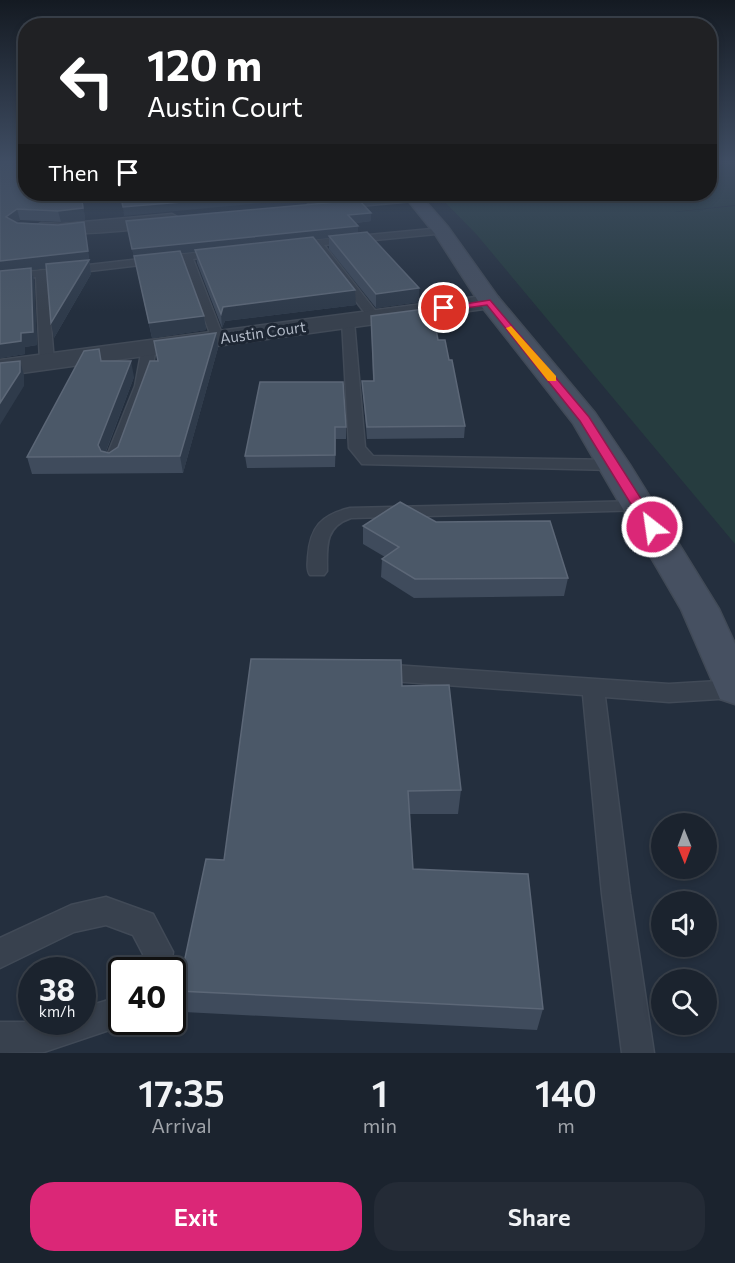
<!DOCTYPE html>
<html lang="en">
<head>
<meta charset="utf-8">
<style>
	:root { --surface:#1b232e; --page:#242b36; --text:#f1f3f6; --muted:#a0a4aa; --line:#39404a; --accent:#db2777 }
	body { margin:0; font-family:Commissioner,sans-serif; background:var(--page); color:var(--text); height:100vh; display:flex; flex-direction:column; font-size:22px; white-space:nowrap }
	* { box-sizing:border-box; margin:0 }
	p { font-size:20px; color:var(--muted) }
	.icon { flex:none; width:33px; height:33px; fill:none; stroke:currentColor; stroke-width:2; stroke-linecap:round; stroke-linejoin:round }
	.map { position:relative; height:1053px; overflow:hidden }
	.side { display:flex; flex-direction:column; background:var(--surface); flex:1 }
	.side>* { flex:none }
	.guide { position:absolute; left:18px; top:18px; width:699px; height:183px; border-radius:24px; box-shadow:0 3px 9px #0003,0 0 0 2px var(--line); background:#202124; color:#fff; overflow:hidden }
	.needle { width:39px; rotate:179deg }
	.tools { position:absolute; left:651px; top:813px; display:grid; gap:12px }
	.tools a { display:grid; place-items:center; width:66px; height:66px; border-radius:50%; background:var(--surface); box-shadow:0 3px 9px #0003,0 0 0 2px var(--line); font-size:30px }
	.speed { position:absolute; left:18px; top:957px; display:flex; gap:12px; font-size:30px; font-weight:700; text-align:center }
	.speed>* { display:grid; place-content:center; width:78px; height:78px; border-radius:50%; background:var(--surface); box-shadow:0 3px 9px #0003,0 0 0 2px var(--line); line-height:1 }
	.speed small { font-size:15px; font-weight:400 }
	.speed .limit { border:3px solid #111; border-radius:9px; background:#fff; color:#111 }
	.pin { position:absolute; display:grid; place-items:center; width:51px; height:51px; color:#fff; margin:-26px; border:3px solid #fff; border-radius:50%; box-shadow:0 2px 6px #0007 }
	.me { position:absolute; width:66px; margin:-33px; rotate:330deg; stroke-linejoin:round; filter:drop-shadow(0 0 4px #0008) }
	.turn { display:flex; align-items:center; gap:21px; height:126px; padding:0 30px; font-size:27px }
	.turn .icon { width:78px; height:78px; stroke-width:2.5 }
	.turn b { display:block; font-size:42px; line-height:51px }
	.then { display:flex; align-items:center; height:57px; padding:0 30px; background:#0003; gap:12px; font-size:22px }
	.eta { display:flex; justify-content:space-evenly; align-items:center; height:102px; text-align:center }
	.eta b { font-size:36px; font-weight:600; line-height:42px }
	.action { display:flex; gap:12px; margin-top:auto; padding:12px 30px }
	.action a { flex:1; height:69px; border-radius:24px; background:var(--accent); color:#fff; font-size:24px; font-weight:600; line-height:69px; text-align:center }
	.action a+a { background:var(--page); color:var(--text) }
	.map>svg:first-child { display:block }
	.green { fill:#263c3f }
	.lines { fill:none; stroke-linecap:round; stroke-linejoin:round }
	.lane-casing { stroke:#414a57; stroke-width:3 }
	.street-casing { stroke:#414a57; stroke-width:3 }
	.secondary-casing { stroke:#414a57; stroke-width:3 }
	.lane { fill:#38414e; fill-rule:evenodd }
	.street { fill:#38414e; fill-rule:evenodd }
	.secondary { fill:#465061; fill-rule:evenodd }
	.wall { fill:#3f4b5c }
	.shaded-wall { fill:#2f3b4b }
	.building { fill:#4b5868; stroke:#5c6777; stroke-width:1.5 }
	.route { fill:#db2777; stroke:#8e194d; stroke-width:1.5 }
	.slow { fill:#f59e0b }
	.labels { text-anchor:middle; stroke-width:6; stroke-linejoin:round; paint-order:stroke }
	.far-street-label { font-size:15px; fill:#b4bcc9; stroke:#1d2633 }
</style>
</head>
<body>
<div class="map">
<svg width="735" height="1053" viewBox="0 0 735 1053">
	<rect width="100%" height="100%" fill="#242f3e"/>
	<path class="green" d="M710,163H735V205L675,212L735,206V544L477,235L437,194H710Z"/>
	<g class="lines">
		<g class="lane-casing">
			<path id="lane" d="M442,228L446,229V233L324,245L381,318L375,322L371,321L314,246L295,248L290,245L295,242Z
				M220,250L224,251V255L193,259L224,339L218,343L212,339L183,260L47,276L54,362L47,366L40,362L36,277L0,281V275Z
				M348,317L354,321L365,447L373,456L615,460L623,465L615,470L362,464L349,448L342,321Z
				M149,344L156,348L149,386L120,463L112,468L106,466L104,463L135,386L142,348Z
				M640,501L646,502L649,506L646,510L351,518C324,527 327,547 327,571L324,575H310C306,569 308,564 308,557C310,527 321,515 350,508Z
				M378,664L669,684L735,680V698L669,702L605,697L630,894L654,1053H622L602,894L583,695L378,680L370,678L367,672L370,666Z
				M106,897L153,914L173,952L170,970H140L143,954L133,935L106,925L74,932L0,968V938L71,905Z
				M122,996V1022H133L44,1052L0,1053V1022H82V1008Z"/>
		</g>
		<g class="street-casing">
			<path id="street" d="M386,194H420L421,196L413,201L316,210L307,205L316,200Z
				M172,214L181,219L178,223C159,228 41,241 32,228L41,223L61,224Z
				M490,295L498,297L501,302L498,307L0,376V360Z"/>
		</g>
		<g class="secondary-casing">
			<path id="secondary" d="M403,194H419L448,227L498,297L595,413L630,465L719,609L735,644V704L720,699L681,609L573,423L482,307L435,234Z"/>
		</g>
		<use href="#lane" class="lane"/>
		<use href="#street" class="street"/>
		<use href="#secondary" class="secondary"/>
	</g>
	<path class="wall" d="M0,163L26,194H82L85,220L61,222L20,220L16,222L58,225L84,222L91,274L54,338L46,268L31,270L34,280L37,345L25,347V354L0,358Z
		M371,213V221L356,223L358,233L419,288V302L376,308L329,249V238L315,239L356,305L225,321L222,328L197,263L196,252L180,253L204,316L206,330L152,338L128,230Z
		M371,316L449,360L465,426L464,438L367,439L363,393L362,381H373Z
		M216,333L218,348L183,473L32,474L27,457L102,361L134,377L106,452L109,453L118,447L158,361Z
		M260,382L346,427V439H336L335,467L247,468L245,456Z
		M436,522L568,578L564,596L414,598L381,577L382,559L385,557L363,544V526Z
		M402,686L461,790L458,814H410L413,869L543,1009L537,1030L184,1012L178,991L224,860Z"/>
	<path class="shaded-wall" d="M81,194H82L85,220L61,222L58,211Z
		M276,194H347V195L124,216L123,207Z
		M17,209L20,220L9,228L6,217Z
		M371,213V221L348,224V215Z
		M84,222L91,274L54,338L51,323L87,263L31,270L34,280L37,345L25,347V354L0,358V261Z
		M358,226V235L329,236V238L134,258L132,249Z
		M419,288V302L376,308V294Z
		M355,290L356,305L225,321L222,328L221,314L223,307Z
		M204,316L206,330L152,338L149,323Z
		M216,333L218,348L183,473L180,456Z
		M20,361L24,375V386L0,425V403Z
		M131,361L134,377L104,456L98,445Z"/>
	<path class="building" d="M0,163H26V194H81L83,208L58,211L17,209L6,217L17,223L58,225L84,222L88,251L0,261Z
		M120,194H276L123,207Z
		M359,200L371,213L348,215L358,226L132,249L126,221Z
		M367,232L419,288L376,294L329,236Z
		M313,237L355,290L223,307L221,314L195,250Z
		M180,251L204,316L149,323L134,256Z
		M89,260L51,323L46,264Z
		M31,268L33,332L21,333V341L0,344V271Z
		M432,308L438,340H445L449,360H452L465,426L367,427L362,381H374L371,316Z
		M216,333L180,456L27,457L84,351L99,349L101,361H131L98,445L101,451L109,453L118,447L150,361H158L154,341Z
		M20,361V372L0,403V363Z
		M260,382H343L346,427H335V455L245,456Z
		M400,502L436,522L550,521L568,578L415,579L382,559L399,547L363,526Z
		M251,659L401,660L402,686L449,685L461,790L408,791L413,869L528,874L543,1009L178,991L206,859L224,860Z"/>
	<linearGradient id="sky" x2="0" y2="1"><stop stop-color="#141a22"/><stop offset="0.52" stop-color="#3f4d63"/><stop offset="1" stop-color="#3f4d63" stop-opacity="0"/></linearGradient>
	<rect width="735" height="311" fill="url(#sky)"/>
	<path class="route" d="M490,300L589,417L659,527L657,530H647L580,421L487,305L444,311L439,308Z"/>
	<path class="slow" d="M511,326L556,376V381H548L506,328Z"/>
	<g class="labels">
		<g class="far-street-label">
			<text transform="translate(263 333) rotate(-8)" y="5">Austin Court</text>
		</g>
	</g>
</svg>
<div class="tools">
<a><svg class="needle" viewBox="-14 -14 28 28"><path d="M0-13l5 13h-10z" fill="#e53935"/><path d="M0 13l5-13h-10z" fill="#a0a4aa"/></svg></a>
<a><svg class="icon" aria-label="sound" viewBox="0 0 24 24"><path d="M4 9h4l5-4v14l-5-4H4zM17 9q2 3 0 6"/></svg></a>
<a><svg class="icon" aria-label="search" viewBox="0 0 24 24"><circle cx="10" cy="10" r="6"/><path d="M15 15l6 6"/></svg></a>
</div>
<div class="speed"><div>38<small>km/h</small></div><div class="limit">40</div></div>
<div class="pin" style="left:444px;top:308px;background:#d93025"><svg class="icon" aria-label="arrive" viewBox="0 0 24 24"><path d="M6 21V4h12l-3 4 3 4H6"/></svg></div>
<svg class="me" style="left:652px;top:527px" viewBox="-20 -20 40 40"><circle r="17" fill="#db2777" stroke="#fff" stroke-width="3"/><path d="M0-11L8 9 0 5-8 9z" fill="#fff"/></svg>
<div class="guide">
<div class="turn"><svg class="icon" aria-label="left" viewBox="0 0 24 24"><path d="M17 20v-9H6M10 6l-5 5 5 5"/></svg><div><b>120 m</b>Austin Court</div></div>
<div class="then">Then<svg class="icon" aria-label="arrive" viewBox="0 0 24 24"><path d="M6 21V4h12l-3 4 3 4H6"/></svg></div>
</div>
</div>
<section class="side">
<div class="eta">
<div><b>17:35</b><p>Arrival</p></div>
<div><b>1</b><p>min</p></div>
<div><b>140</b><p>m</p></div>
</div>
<div class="action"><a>Exit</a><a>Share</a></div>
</section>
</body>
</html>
